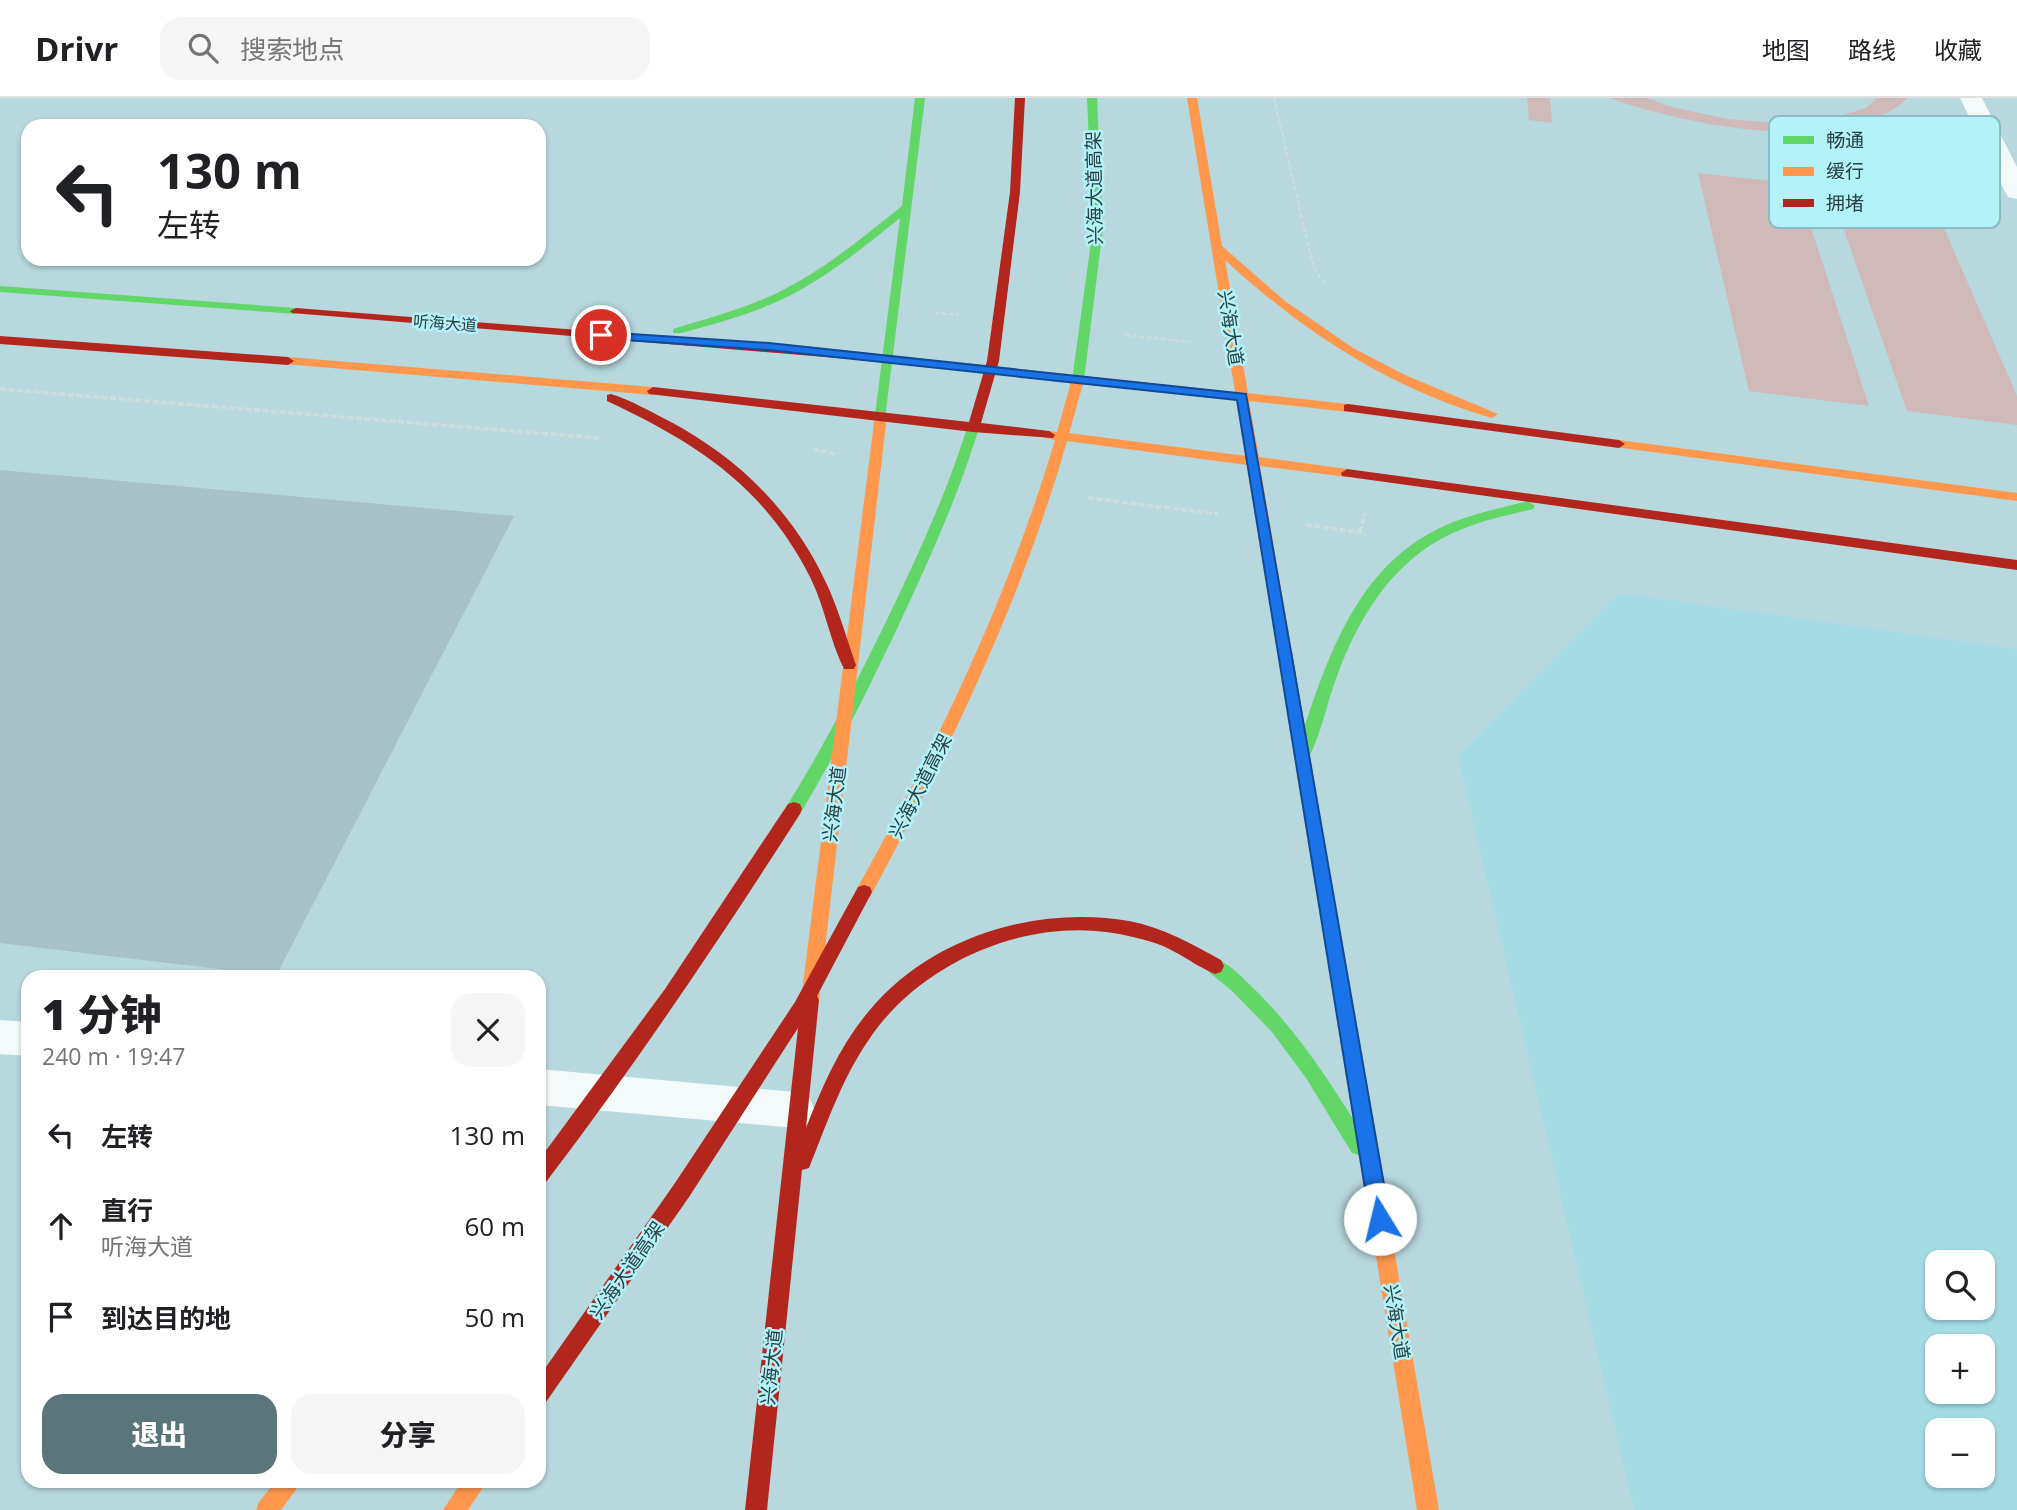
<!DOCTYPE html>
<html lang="zh">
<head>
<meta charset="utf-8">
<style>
	:root { --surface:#fff; --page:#f6f6f6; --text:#202124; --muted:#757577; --line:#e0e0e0; --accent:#5a767a }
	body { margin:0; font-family:"Open Sans","Noto Sans SC",sans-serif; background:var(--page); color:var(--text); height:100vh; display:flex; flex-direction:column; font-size:26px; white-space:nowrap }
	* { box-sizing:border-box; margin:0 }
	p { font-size:23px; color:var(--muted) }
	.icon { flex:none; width:38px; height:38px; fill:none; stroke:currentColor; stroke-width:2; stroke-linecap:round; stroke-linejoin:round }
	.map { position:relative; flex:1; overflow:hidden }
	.side { position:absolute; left:21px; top:872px; width:525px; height:518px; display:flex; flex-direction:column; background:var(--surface); border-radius:21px; box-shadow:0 2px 5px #0004 }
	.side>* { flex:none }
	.top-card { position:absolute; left:21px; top:21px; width:525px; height:147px; border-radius:21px; box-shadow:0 2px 5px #0004; background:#fff; color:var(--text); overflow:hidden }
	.tools { position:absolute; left:1925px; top:1152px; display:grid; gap:14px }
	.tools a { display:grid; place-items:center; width:70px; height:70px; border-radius:14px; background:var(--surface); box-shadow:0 2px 5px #0004; font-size:35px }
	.pin { position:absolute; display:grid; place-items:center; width:60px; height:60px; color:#fff; margin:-30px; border:4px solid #fff; border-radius:50%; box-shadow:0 2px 7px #0007 }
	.me { position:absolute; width:77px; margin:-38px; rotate:351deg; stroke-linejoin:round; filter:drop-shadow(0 0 5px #0008) }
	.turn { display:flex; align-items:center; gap:24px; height:147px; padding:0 21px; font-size:32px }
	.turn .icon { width:91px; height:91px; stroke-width:2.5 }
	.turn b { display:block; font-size:49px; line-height:60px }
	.round { display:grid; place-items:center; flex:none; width:74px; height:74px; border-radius:21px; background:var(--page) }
	.head { display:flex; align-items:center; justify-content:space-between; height:119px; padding:0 21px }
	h1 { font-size:42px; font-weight:800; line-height:52px }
	.action { display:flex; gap:14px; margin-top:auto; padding:14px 21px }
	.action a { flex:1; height:80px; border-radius:21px; background:var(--accent); color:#fff; font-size:28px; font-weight:800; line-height:80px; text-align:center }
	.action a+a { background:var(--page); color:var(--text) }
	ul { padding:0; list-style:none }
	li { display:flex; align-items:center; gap:21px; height:91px; padding:0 21px }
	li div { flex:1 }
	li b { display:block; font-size:26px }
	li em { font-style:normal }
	header { display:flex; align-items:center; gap:42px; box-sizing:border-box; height:98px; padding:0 35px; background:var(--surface); border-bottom:2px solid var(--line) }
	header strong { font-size:33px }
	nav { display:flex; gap:38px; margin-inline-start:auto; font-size:24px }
	.search { width:490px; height:63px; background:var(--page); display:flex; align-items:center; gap:18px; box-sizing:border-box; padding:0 24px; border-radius:21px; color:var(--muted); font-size:26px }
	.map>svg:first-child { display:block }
	.built { fill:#a5dce4; fill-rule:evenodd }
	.green { fill:#cfbab9 }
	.building { fill:#a8c1c8 }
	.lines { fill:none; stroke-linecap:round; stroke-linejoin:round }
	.path-far1 { stroke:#cfdbdc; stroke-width:2.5; stroke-dasharray:4.5 2.5; stroke-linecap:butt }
	.path { stroke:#cfdbdc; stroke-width:3.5; stroke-dasharray:6 2.5; stroke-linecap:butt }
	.lane { fill:#f4f9fa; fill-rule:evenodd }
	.street { fill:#f4f9fa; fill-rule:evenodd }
	.fast { fill:#63d668; fill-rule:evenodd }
	.slow { fill:#ff974d; fill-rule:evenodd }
	.jam { fill:#b3261e; fill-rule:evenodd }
	.route { fill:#1a73e8; stroke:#114b97; stroke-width:2 }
	.labels { text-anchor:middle; stroke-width:5; stroke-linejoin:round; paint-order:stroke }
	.far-street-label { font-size:16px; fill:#284144; stroke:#b4f2fa }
	.street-label { font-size:19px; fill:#284144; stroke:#b4f2fa }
	.key { fill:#b4f2fa; stroke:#8abdc3; stroke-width:2 }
	.key-label { font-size:19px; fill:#284144 }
</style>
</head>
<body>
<header>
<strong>Drivr</strong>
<div class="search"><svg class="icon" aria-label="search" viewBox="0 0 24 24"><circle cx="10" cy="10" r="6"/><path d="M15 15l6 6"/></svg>搜索地点</div>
<nav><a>地图</a><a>路线</a><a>收藏</a></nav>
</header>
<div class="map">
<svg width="2017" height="1412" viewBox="0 0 2017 1412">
	<rect width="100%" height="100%" fill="#b7d8dd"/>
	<path class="built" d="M1619,495L2017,551V1412H1634L1458,658ZM1937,1164H1983V1209H1937ZM1937,1248H1983V1293H1937ZM1937,1332H1983V1377H1937Z"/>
	<path class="green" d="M1527,0H1550L1552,25L1529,22Z
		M1610,0H1647L1672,9L1727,21L1781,25L1829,21L1866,10L1877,0H1908C1843,60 1685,27 1610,0Z
		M1698,75L1797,86L1869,308L1749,293Z
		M1829,89L1931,100L2017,298V327L1907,313Z"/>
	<path class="building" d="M0,372L514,418L276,878L0,845Z"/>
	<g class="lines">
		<path class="path-far1" d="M1274,0L1309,151L1316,173L1326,188
			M935,215L958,217
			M1126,237L1190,244"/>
		<path class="path" d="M0,291L599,340
			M813,351L835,356
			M1088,400L1218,416
			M1306,427L1360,434L1366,438
			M1360,434L1365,415"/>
		<path class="lane" d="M0,922L28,924V958L0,956Z
			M539,971L796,994L809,999L815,1012L809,1025L796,1030L539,1007Z"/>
		<path class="street" d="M1960,0H1982L2017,69V101L2008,99L2005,94Z"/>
		<path class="fast" d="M915,0H925L885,320H877L875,317L900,120C865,148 830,177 789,198C755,215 718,225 681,235H673V231C710,220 747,210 781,193C825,171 863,139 902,108Z
			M1087,0H1097L1103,130L1084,282L1078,286L1072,282L1093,130Z
			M0,188L296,210L302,213L296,216L0,194Z
			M973,326L979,330C957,402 926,469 894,537C865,598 835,658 800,716H788L786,711L788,706C823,650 853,591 882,532C914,466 945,400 967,330Z
			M1528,403L1535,408L1533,411C1510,417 1487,421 1465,430C1398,455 1361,513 1337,578C1327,604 1322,634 1309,659H1299L1296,655C1323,573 1350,478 1432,434C1461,418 1496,411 1528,403Z
			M1215,860C1228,865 1240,877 1249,886C1297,931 1331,986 1366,1041L1368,1048L1366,1055L1359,1057L1352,1055L1306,980L1272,934L1232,893L1209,874L1206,868L1209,862Z"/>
		<path class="slow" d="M1187,0H1197L1222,148L1285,203L1353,250L1405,277L1498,316L1492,320C1390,291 1302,233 1225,162L1248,295L1348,306L1354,310L1348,314L1249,303L1259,359L1347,371L1353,375L1347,379L1260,368L1292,554L1290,558L1285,559L1278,554L1247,367L1067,343C1021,504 949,652 870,799L864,801L858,799L856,794L858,789C938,645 1008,500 1055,342L1045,340L1043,337L1049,333L1057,334L1071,284L849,261L843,257L849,253L1235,294ZM1083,286L1237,302L1246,358L1069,335Z
			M288,259L653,289L659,293L653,297L284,266V260Z
			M881,313L887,317L819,902L816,908L810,910L804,908L801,902L875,317Z
			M1619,342L2017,395V403L1615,349V343Z
			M1368,1044L1375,1046L1377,1053L1439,1412H1417L1359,1053L1361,1046Z
			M277,1382H303L281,1412H256L259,1404Z
			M463,1382H488L468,1412H443Z"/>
		<path class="jam" d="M1015,0H1025L1020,94L999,263L981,325L1049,333L1055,337L1053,340L973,334L649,296L647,293L653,289L969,324L987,263L1010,94Z
			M296,210L849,253L855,257L849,261L292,215L290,213Z
			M0,238L288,259L294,263L288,267L0,246Z
			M611,296C631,302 651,314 669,323C741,361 796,417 829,491C840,516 847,542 856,567L854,571H844C830,543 825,510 811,481C765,389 697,345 607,303V297Z
			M1348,306L1619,342L1625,346L1619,350L1344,313V307Z
			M1347,371L2017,462V472L1342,378L1341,375Z
			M1285,549L1292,554L1377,1053L1375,1060L1368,1062L1361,1060L1359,1053L1278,554Z
			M794,704L800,706L802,711L800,716C719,842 637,965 546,1084L539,1087V1062L665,891L788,706Z
			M864,787L870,789L872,794L817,898L819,902L806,1030C822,989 840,947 869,913C930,839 1036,807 1129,823C1162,829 1192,846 1221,862L1224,868L1221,874L1215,876C1200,870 1187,860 1173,853C1161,846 1146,842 1133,839C1038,814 924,860 870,940C842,980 827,1025 809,1070L802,1072L767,1412H745L798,930L689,1099L546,1304L539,1308V1279L675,1085L795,904L858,789Z"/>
	</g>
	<path class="route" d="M601,234L769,245L1246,296L1390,1121L1387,1128L1380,1131L1373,1128L1370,1121L1237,302L769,252L597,240L595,237Z"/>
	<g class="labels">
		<g class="far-street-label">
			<text transform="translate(445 225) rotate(4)" y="6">听海大道</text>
		</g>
		<g class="street-label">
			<text transform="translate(1094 90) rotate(-91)" y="7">兴海大道高架</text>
			<text transform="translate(1231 230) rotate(81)" y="7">兴海大道</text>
			<text transform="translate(920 688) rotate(-63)" y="7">兴海大道高架</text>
			<text transform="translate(834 706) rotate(-83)" y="7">兴海大道</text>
			<text transform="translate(627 1172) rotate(-55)" y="7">兴海大道高架</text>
			<text transform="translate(1397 1224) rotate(81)" y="7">兴海大道</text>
			<text transform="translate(771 1269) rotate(-84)" y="7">兴海大道</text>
		</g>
	</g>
	<rect x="1769" y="18" width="231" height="112" rx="10" class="key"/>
	<rect x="1783" y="38" width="31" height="8" fill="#63d668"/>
	<rect x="1783" y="69" width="31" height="9" fill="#ff974d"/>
	<rect x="1783" y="101" width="31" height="8" fill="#b3261e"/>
	<g class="key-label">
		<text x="1826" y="49">畅通</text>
		<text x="1826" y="80">缓行</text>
		<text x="1826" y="112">拥堵</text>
	</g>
</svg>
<div class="tools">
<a><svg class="icon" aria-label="search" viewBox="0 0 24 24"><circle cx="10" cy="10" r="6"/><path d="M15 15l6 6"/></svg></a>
<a>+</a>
<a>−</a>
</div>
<div class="pin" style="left:601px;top:237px;background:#d93025"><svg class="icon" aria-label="arrive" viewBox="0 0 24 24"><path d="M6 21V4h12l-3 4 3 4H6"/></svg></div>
<svg class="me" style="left:1380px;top:1121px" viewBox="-20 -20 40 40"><circle r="19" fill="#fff"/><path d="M0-13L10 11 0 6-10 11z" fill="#1a73e8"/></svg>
<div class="top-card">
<div class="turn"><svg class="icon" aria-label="left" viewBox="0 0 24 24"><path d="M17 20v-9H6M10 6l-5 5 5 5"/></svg><div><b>130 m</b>左转</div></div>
</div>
<section class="side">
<div class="head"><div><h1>1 分钟</h1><p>240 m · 19:47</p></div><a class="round"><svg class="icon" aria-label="close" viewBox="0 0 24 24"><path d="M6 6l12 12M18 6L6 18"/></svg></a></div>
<ul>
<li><svg class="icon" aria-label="left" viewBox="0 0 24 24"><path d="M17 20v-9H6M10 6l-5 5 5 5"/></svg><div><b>左转</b></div><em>130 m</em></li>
<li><svg class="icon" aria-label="ahead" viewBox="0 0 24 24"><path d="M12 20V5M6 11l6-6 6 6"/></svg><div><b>直行</b><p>听海大道</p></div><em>60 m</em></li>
<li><svg class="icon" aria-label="arrive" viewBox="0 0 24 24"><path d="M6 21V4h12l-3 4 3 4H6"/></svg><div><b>到达目的地</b></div><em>50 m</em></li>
</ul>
<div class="action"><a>退出</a><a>分享</a></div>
</section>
</div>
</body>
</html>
